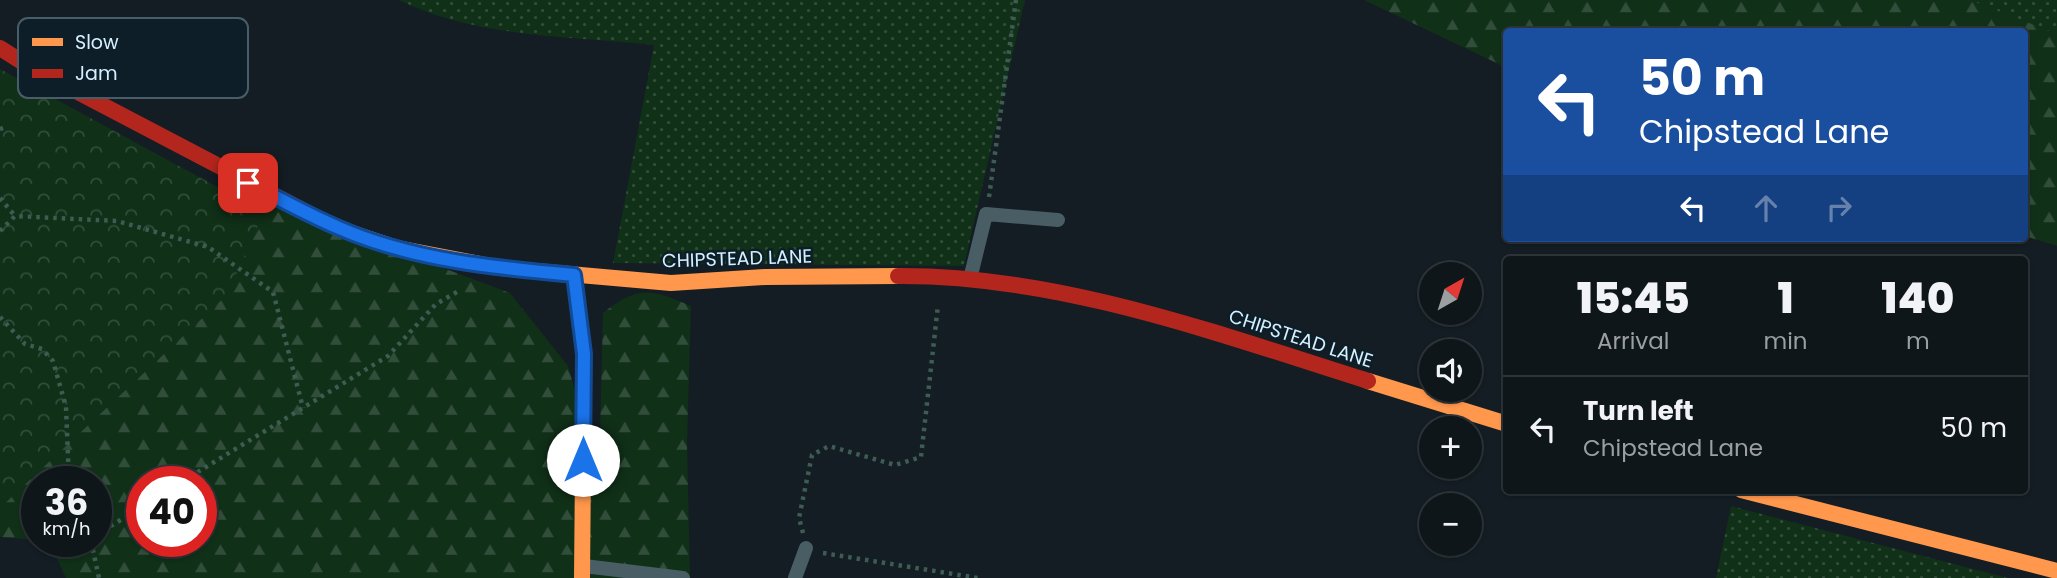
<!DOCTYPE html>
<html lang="en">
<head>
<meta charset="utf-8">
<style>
	:root { --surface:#0e161a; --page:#171f23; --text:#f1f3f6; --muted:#9b9fa2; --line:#2e3539 }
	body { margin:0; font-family:Poppins,sans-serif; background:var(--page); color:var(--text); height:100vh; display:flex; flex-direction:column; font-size:26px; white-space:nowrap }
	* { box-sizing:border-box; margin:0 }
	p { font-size:23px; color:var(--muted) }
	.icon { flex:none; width:38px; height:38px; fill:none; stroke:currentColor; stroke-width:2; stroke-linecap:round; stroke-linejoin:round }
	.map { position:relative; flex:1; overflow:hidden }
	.drawer { position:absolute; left:1503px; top:256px; width:525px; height:238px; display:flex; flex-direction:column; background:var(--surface); border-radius:7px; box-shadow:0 2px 5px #0004,0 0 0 2px var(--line) }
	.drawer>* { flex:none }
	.guide { position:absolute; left:1503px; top:28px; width:525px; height:214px; border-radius:7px; box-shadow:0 2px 5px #0004,0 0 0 2px var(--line); background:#1a4fa0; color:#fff; overflow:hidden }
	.needle { width:46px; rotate:39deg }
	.tools { position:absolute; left:1419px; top:262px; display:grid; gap:14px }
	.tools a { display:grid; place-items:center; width:63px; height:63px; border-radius:50%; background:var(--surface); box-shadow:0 2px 5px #0004,0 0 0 2px var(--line); font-size:35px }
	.speed { position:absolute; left:21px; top:466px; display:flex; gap:14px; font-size:35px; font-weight:700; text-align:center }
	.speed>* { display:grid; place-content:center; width:91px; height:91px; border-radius:50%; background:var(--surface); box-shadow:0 2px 5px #0004,0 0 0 2px var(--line); line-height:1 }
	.speed small { font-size:18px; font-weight:400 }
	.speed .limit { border:10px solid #d22; background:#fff; color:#111 }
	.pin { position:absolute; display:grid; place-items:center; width:60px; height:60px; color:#fff; margin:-30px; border-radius:14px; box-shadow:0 4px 10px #0006 }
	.me { position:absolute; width:77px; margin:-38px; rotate:0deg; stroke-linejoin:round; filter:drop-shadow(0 0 5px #0008) }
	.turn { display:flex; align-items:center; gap:24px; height:147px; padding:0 21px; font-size:32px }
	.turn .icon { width:91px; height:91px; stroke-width:2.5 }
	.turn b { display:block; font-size:49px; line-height:60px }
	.lanes { display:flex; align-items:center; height:66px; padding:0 21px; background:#0003; justify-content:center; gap:35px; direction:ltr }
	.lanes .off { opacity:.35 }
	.eta { display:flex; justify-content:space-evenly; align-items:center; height:119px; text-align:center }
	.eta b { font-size:42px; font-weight:800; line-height:49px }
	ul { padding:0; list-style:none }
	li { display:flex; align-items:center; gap:21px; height:105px; padding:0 21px; border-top:2px solid var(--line) }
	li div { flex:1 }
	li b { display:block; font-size:26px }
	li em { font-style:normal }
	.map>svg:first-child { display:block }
	.grass { fill:url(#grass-dots) }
	.forest { fill:url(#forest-firs); fill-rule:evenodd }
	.park { fill:url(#park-crowns) }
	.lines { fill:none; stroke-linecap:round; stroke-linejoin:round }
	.path { stroke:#3e5c53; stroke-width:4.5; stroke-dasharray:3.5 5; stroke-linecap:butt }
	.lane { stroke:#485d64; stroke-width:14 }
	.slow { stroke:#ff974d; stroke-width:16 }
	.jam { stroke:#b3261e; stroke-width:16 }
	.route-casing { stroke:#114b97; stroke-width:18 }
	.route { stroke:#1a73e8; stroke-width:12 }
	.labels { text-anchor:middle; stroke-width:5; stroke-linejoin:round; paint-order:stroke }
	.street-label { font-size:19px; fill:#d5f1ff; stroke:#0d1e29 }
	.key { fill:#0d1e29; stroke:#495d69; stroke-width:2 }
	.key-label { font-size:19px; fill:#d5f1ff }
</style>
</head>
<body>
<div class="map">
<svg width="2057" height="578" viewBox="0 0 2057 578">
	<defs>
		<pattern id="grass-dots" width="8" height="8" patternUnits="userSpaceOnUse" patternTransform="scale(1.75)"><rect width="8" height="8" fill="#103018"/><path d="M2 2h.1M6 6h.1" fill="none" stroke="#324e3b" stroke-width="1.8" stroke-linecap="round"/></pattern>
		<pattern id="forest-firs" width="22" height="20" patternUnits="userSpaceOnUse" patternTransform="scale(1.75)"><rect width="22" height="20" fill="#103018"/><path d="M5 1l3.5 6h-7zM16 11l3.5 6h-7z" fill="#324e3b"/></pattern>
		<pattern id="park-crowns" width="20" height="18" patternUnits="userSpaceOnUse" patternTransform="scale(1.75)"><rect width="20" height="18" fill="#103018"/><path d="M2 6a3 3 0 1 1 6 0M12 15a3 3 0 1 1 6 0" fill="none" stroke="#324e3b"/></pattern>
	</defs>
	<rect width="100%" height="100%" fill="#131d23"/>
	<path class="grass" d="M399,0H1025L964,266L613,263L654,45C571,36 475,38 399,0Z
		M1932,0H2057V52L2025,32Z
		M1731,506L2008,578H1716Z"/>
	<path class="forest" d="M1364,0H1970L2057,34V246L2025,236V32H1507V68Z
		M235,190L510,293L568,366L599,475L603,313C639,285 650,289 691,306L687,443L690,578H66L49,542L42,541H96V481H37V540L0,537V396L206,263ZM142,481H201V541H142Z"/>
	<path class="park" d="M0,69L264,212L227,295L0,508Z"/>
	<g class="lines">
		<path class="path" d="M0,129L3,128
			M989,197L1016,0
			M0,198L15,216
			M0,231L15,216L117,221L208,247L273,292L303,408
			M0,317L25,344L42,349L53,361L66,407L69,481
			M183,481L388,356L436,304L457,292
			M803,533L799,518L812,455L829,446L895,465L921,457L938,305
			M96,535L142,507
			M91,541L99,578
			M823,553L978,578"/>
		<path class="lane" d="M970,279L986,214L1058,220
			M584,566L683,578
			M795,578L806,548"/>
		<path class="slow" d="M337,228L397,248L501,268L671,283L765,277L898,276
			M574,275L584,354L582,578
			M1368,381L1507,424
			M1741,490L2057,571"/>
		<path class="jam" d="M0,48L30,67L337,228
			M898,276C1059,275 1215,333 1368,381"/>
	</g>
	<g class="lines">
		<g class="route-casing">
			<path id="route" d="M248,183C278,198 308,215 339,228C412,260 496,268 574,275L584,354L583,460"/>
		</g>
		<use href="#route" class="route"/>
	</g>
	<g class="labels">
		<g class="street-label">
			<text transform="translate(737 258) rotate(-2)" y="7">CHIPSTEAD LANE</text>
			<text transform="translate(1301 338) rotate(18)" y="7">CHIPSTEAD LANE</text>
		</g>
	</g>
	<rect x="18" y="18" width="230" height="80" rx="10" class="key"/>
	<rect x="32" y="38" width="31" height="8" fill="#ff974d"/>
	<rect x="32" y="69" width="31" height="9" fill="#b3261e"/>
	<g class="key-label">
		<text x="75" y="49">Slow</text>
		<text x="75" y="80">Jam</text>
	</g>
</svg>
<div class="tools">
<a><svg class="needle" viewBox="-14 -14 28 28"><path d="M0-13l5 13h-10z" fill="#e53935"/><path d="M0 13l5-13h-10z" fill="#9b9fa2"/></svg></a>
<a><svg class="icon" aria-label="sound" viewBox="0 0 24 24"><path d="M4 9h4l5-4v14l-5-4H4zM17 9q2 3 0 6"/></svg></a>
<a>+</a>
<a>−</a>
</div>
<div class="speed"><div>36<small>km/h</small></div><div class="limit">40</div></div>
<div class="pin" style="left:248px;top:183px;background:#d93025"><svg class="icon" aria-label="arrive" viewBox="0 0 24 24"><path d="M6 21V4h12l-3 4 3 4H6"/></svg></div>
<svg class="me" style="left:583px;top:460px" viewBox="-20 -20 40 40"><circle r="19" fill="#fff"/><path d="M0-13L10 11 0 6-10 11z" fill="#1a73e8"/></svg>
<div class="guide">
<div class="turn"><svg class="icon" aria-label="left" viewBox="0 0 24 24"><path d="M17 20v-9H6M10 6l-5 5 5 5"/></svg><div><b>50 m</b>Chipstead Lane</div></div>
<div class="lanes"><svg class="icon" aria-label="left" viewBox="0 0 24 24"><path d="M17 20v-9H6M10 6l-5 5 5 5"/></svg><svg class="icon off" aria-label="ahead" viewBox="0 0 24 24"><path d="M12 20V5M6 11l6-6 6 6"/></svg><svg class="icon off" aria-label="right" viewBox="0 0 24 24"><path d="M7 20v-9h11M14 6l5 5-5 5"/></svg></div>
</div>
<section class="drawer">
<div class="eta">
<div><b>15:45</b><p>Arrival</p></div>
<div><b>1</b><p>min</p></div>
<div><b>140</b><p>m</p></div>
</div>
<ul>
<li><svg class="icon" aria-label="left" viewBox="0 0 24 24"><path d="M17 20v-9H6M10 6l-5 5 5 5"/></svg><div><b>Turn left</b><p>Chipstead Lane</p></div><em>50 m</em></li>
</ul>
</section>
</div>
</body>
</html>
